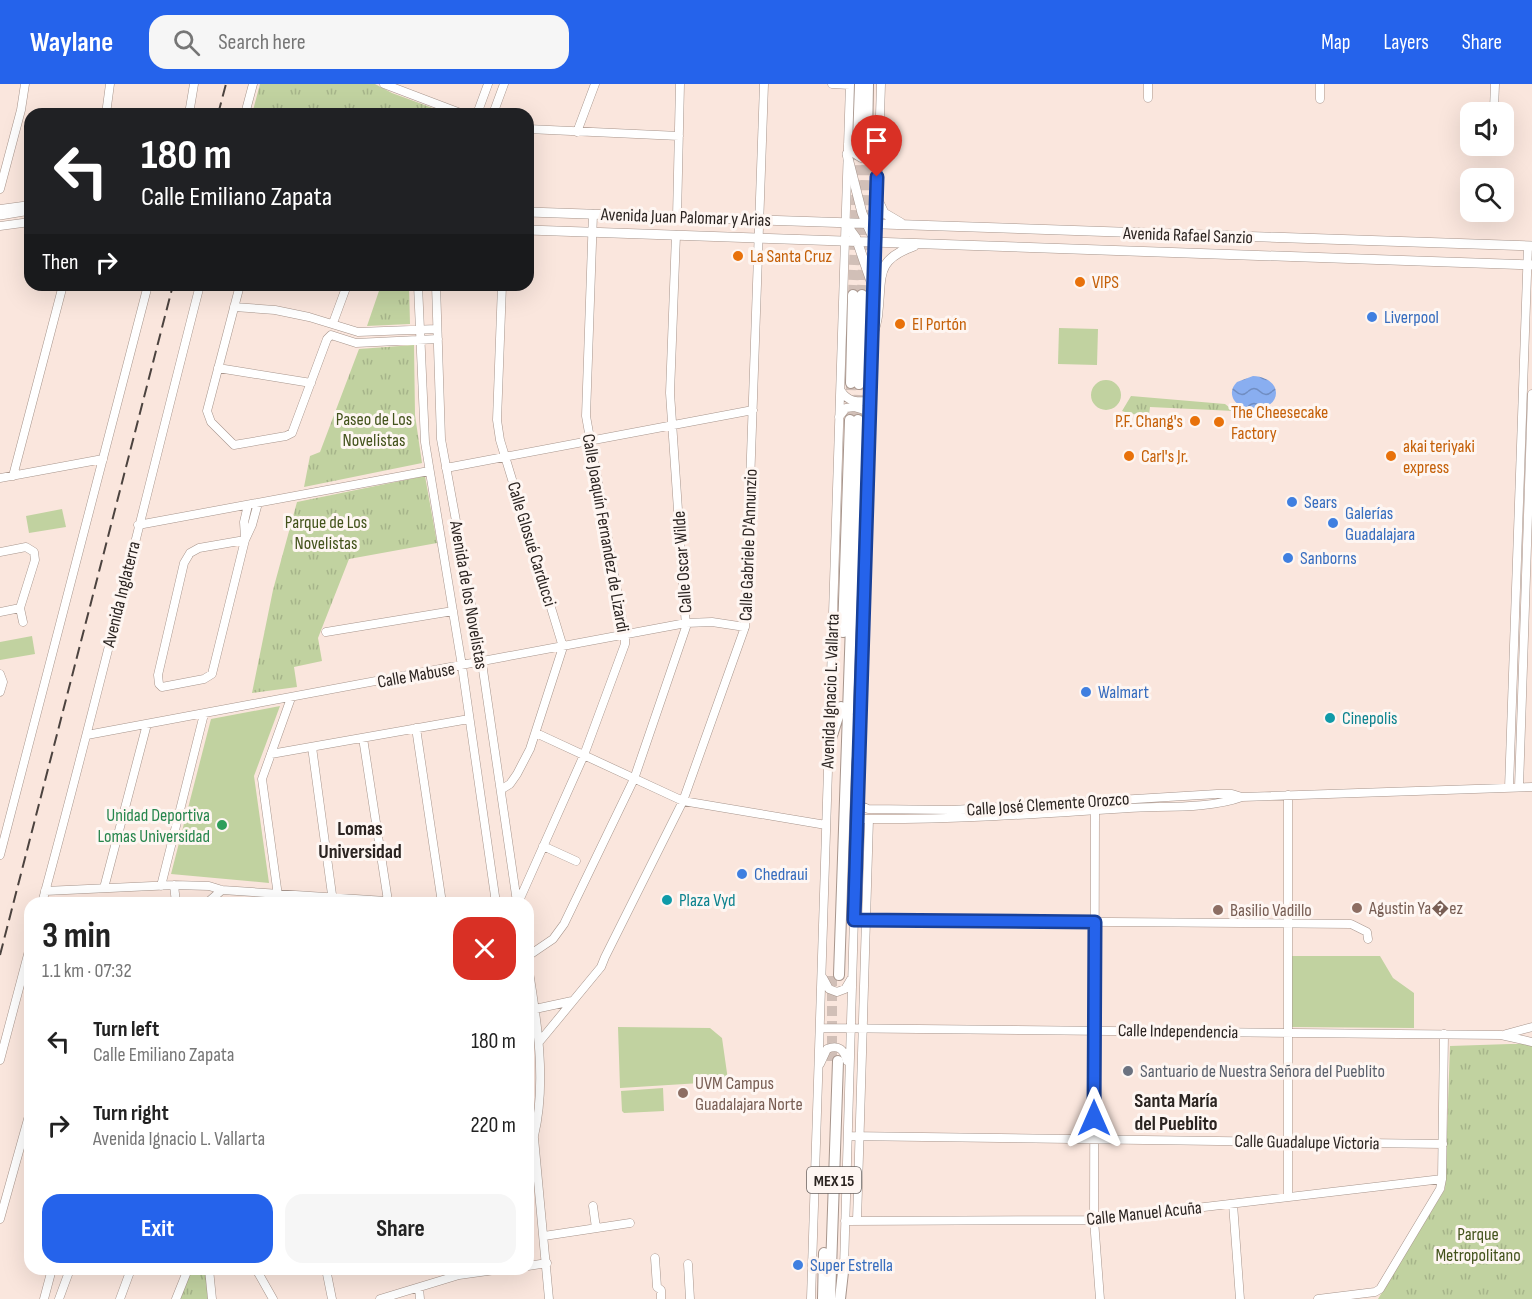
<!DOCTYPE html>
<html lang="en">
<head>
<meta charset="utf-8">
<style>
	:root { --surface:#fff; --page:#f6f6f6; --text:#222; --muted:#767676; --accent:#2563eb }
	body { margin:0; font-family:"Sofia Sans Condensed",sans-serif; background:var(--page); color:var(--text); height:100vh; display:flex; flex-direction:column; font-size:22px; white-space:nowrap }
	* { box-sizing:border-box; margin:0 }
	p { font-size:20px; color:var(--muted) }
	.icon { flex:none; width:33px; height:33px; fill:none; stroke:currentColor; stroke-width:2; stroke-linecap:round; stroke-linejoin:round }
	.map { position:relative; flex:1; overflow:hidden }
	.sheet { position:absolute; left:24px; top:813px; width:510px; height:378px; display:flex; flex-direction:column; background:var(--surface); border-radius:18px; box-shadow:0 6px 24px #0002 }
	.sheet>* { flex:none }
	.top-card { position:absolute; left:24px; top:24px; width:510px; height:183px; border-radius:18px; box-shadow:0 6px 24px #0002; background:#202124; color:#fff; overflow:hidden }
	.tools { position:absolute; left:1460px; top:18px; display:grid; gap:12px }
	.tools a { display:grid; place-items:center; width:54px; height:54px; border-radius:12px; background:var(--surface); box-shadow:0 6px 24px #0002; font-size:30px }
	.pin { position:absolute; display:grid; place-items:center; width:51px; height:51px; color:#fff; margin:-62px -26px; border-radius:50% 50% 50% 0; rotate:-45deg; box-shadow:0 0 6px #0007 }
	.pin .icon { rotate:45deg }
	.me { position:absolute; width:66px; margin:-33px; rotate:0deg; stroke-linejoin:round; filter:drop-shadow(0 0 4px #0008) }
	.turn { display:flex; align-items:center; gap:21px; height:126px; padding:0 18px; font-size:27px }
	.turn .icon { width:78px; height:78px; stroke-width:2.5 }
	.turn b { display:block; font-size:42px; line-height:51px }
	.then { display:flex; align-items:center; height:57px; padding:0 18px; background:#0003; gap:12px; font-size:22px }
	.round { display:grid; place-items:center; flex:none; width:63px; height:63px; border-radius:18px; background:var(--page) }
	.head { display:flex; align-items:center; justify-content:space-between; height:102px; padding:0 18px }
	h1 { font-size:36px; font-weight:700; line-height:45px }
	.cta { display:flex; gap:12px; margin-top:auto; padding:12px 18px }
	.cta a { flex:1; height:69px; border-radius:18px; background:var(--accent); color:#fff; font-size:24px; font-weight:700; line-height:69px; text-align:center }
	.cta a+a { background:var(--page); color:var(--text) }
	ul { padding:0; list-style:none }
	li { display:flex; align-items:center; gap:18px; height:84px; padding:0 18px }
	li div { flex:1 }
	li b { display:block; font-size:22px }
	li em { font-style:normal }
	header { display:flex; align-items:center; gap:36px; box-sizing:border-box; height:84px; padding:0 30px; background:var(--accent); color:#fff }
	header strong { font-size:28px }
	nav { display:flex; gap:33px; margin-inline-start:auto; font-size:21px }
	.search { width:420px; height:54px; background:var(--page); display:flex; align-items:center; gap:15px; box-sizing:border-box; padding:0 21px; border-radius:18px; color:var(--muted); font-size:22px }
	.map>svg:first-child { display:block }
	.grass { fill:#c1d2a0 }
	.park { fill:url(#park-tufts) }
	.water { fill:url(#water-waves) }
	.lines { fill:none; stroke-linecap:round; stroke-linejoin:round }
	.highway-tunnel { stroke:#d1bfb7; stroke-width:10; stroke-dasharray:10 5; stroke-linecap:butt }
	.minor-casing { stroke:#a7958c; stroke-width:9 }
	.major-casing { stroke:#a7958c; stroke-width:10 }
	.highway-casing { stroke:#a7958c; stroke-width:12 }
	.minor { stroke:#fff; stroke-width:8 }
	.major { stroke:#fff; stroke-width:9 }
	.highway { stroke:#fff; stroke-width:10 }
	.rail { stroke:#4c433f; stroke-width:2; stroke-dasharray:12 6; stroke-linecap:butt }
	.route-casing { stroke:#184099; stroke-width:15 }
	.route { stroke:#2563eb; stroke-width:10 }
	.food-dot { fill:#e8710a; stroke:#fef6f2; stroke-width:2 }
	.shop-dot { fill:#3f7fe0; stroke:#fef6f2; stroke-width:2 }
	.culture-dot { fill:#0f9aa8; stroke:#fef6f2; stroke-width:2 }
	.leisure-dot { fill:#2e9e5b; stroke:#fef6f2; stroke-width:2 }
	.education-dot { fill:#8d6e63; stroke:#fef6f2; stroke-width:2 }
	.worship-dot { fill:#6b7280; stroke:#fef6f2; stroke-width:2 }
	.labels { text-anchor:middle; stroke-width:6; stroke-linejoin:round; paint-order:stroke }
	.shield { fill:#fef6f2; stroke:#6a6360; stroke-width:1.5 }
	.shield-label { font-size:16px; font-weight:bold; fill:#2b2421 }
	.street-label { font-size:18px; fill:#2b2421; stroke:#fef6f2 }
	.food-label { font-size:18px; fill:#c56008; stroke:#fef6f2; text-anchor:start }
	.shop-label { font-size:18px; fill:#366cbe; stroke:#fef6f2; text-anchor:start }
	.park-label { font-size:18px; fill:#43531c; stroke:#fef6f2 }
	.culture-label { font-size:18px; fill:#0d838f; stroke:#fef6f2; text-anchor:start }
	.leisure-label { font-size:18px; fill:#27864d; stroke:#fef6f2; text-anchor:end }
	.education-label { font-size:18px; fill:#785e54; stroke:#fef6f2; text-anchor:start }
	.worship-label { font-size:18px; fill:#5b616d; stroke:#fef6f2; text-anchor:start }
	.neighbourhood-label { font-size:20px; font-weight:bold; fill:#2b2421; stroke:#fef6f2 }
</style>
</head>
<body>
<header>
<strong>Waylane</strong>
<div class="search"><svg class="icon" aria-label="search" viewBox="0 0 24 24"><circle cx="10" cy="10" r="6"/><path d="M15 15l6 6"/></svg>Search here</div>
<nav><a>Map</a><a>Layers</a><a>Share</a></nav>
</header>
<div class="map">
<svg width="1532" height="1215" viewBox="0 0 1532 1215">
	<defs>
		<pattern id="park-tufts" width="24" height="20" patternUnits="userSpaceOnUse" patternTransform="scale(1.5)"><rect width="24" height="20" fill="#c1d2a0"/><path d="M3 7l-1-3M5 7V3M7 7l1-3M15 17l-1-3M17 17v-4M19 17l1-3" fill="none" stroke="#a6b48a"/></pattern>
		<pattern id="water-waves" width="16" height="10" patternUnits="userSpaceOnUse" patternTransform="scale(1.5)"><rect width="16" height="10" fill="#89aef0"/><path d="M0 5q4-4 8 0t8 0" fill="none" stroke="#708dc2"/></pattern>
	</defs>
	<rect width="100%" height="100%" fill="#fae6dd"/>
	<path class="grass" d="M1059,244L1098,245L1097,281L1058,280Z
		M1091 311a15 15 0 1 1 30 0a15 15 0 1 1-30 0Z
		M62,425L66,443L29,449L26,432Z
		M32,552L35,570L0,576V558Z
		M280,622L254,692L269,799L171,790L211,635Z
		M1292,872H1380L1393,894L1414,909V944L1292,943Z
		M618,943L710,944L722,954L728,996H717V998L620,1004Z
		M663,1004L664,1027L624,1029L622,1027L621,1007Z"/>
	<path class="park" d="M260,0H375L392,9L449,30H252Z
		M381,201H409L410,240L367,242Z
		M414,261L415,331L422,379L304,403L310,372L320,368L359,265Z
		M1131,312L1225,320L1234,327L1150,323L1149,331L1131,330L1122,327Z
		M425,392L437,459L349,475L318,554L322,577L294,583L297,603L252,609L273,506L297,418Z
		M1510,960H1526L1532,962V1215H1378L1445,1105L1450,962Z
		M191,1185H205L208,1215H179Z"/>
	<path class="water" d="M1253,292C1287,294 1281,329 1250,324C1244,324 1237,321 1234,316C1230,309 1232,303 1237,298Z"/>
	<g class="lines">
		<path class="highway-tunnel" d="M853,211L858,57
			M862,211L867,57
			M850,336L851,299
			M858,336L859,300
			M832,977V891"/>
		<g class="minor-casing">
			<path id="minor" d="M384,0L463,30
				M832,0L850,1
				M1148,14V0
				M1320,15V0
				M1494,25L1495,0
				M106,30L110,0
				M189,30L194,0
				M245,30L253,0
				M477,30L488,0
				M493,30L504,0
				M528,45L679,52
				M577,48L595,0
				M848,60L852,68L861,74L871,71L877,58
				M0,105L21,26L25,0
				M0,125L30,121
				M677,133L680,0
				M0,142L30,138
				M240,201L207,327L211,338L234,361L286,352L292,349L327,255L331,251L356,259L438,255
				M418,201L425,358L462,582L496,819
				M436,201L441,355L482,579L517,818
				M234,223L275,226L309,233L358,248L437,245
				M333,239L347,201
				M218,284L311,299
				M841,307C848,318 857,318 870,317
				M839,333L846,324L854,323L864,326L868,333
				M446,384L753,326
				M13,392L63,201
				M0,394L103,375
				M138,441L429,387
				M245,454L244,438L248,421
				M245,456L199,464L190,469L184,479L158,591L159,600L162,603L204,595L212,590L245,456L252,441L258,419
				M0,468L26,463L34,468L35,476L20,524L23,538
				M0,528L20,524
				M326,548L453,527
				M0,590L3,598L0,608
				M416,644L442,819
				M536,649L683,717L826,741
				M87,651L686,539L712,538L745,543
				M860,653L881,0
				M363,654L388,817
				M312,663L333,818
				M271,670L469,635
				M1519,703L1532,310
				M1509,704L1528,162
				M502,705L510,700L517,690L530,665L563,563L500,356L497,336L502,201
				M1288,711V1113
				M858,715L862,722L868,725L952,726L1217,710H1232L1242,713
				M1095,726L1094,1136L1100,1215
				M858,735C948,736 1038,730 1129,724C1164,722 1209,725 1242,713L1532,703
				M543,762L576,777
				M0,771L148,201
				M174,801L176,819
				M161,802L204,630
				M104,804L147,640
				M45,807L174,801L209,802L222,806L416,819
				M42,819C98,614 147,407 200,201
				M207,819L222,806
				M279,819L262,695L291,614
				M515,819H518L584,671L625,560V551L586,332L593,130
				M854,836L1351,840L1367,848L1368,855
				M528,872L553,855L564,840L634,695L686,543L670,309L676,151
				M528,882C537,936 547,998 534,1052
				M823,894L829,905L837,908L845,905L851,895
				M535,925L572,917
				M820,944L1501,951L1532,958
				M1506,950L1532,943
				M540,957L601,883L605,873L683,717L745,543L764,0
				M0,976L30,863
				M820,980L827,965C839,960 844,966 847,977
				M528,1035L534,1054L549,1215
				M848,1052L1443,1060
				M1233,1120L1240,1215
				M593,1122L596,1144
				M0,1135L30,1028
				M845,1137L1094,1136L1442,1095
				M857,1137L869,735
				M544,1152L630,1139
				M655,1174L657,1203L661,1206V1215
				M688,1180L690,1215
				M528,1182L547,1179
				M844,1184L858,692
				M209,1185L212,1215
				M256,1185L273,1215
				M326,1185L332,1215
				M419,1204L420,1215
				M44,1215L52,1185
				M59,1215L70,1185
				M120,1215L131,1185
				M176,1215L188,1185
				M380,1215L459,1191L502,1185
				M811,1215L850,0
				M1318,1215L1375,1208L1380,1205L1440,1105L1442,1095L1444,950"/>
		</g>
		<g class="major-casing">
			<path id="major" d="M847,70L862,129L875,158
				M877,114L884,129L901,139
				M528,128L1532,162
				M0,131L30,126
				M845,139L856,154L874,206
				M528,146L1532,181
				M872,255C874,246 878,236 878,227C882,191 875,176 914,162"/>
		</g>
		<g class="highway-casing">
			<path id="highway" d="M858,57L860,0
				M867,57L868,0
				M851,299L853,211
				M859,300L862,211
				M843,548L850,336
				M854,636L858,695
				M829,661L841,623
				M839,891L858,336
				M823,1215L824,1169
				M830,1215L838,977
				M840,1215L844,1179"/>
		</g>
		<use href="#minor" class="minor"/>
		<use href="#major" class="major"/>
		<use href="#highway" class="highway"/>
		<path class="rail" d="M218,30L226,0
			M0,871L173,201"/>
	</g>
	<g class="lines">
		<g class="route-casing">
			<path id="route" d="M877,93L854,836L1095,838L1094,1034"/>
		</g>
		<use href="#route" class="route"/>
	</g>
	<g class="food-dot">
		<circle cx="738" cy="172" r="6"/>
		<circle cx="1080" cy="198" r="6"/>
		<circle cx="900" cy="240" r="6"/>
		<circle cx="1195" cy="337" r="6"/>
		<circle cx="1219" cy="338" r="6"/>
		<circle cx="1129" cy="372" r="6"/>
		<circle cx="1391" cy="372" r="6"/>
	</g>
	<g class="shop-dot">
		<circle cx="1372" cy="233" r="6"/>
		<circle cx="1292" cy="418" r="6"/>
		<circle cx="1333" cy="439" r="6"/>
		<circle cx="1288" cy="474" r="6"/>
		<circle cx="1086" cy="608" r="6"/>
		<circle cx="742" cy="790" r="6"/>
		<circle cx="798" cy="1181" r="6"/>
	</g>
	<g class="culture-dot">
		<circle cx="1330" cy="634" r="6"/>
		<circle cx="667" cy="816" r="6"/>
	</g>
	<circle class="leisure-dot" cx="222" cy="741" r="6"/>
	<g class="education-dot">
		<circle cx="1357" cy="824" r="6"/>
		<circle cx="1218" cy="826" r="6"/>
		<circle cx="683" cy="1009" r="6"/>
	</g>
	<circle class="worship-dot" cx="1128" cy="987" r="6"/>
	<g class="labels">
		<rect class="shield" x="807" y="1083" width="54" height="26" rx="4.5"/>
		<g class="shield-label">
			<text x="834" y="1102">MEX 15</text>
		</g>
		<g class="street-label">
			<text transform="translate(686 133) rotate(2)" y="6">Avenida Juan Palomar y Arias</text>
			<text transform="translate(1188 151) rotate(2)" y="6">Avenida Rafael Sanzio</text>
			<text transform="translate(606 449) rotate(80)" y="6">Calle Joaquín Fernandez de Lizardi</text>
			<text transform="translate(532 460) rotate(73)" y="6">Calle Glosué Carducci</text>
			<text transform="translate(748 461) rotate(-88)" y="6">Calle Gabriele D'Annunzio</text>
			<text transform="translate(682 478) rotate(-94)" y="6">Calle Oscar Wilde</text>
			<text transform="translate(121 510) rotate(-76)" y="6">Avenida Inglaterra</text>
			<text transform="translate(469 511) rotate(80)" y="6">Avenida de los Novelistas</text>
			<text transform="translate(416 591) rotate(-10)" y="6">Calle Mabuse</text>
			<text transform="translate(830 607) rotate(-88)" y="6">Avenida Ignacio L. Vallarta</text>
			<text transform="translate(1048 720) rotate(-4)" y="6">Calle José Clemente Orozco</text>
			<text transform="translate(1178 947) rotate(1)" y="6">Calle Independencia</text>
			<text transform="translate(1307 1058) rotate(1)" y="6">Calle Guadalupe Victoria</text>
			<text transform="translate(1144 1129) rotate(-6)" y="6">Calle Manuel Acuña</text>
		</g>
		<g class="food-label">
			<text x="750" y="178">La Santa Cruz</text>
			<text x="1092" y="204">VIPS</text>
			<text x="912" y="246">El Portón</text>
			<text x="1231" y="334">The Cheesecake<tspan x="1231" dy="21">Factory</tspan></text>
			<text x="1183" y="343" text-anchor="end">P.F. Chang's</text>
			<text x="1403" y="368">akai teriyaki<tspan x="1403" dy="21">express</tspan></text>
			<text x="1141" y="378">Carl's Jr.</text>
		</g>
		<g class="shop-label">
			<text x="1384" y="239">Liverpool</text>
			<text x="1304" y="424">Sears</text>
			<text x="1345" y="435">Galerías<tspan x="1345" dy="21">Guadalajara</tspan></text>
			<text x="1300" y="480">Sanborns</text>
			<text x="1098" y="614">Walmart</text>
			<text x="754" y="796">Chedraui</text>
			<text x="810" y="1187">Super Estrella</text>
		</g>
		<g class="park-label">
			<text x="374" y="341">Paseo de Los<tspan x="374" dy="21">Novelistas</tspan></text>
			<text x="326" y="444">Parque de Los<tspan x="326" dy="21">Novelistas</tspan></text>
			<text x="1478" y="1156">Parque<tspan x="1478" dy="21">Metropolitano</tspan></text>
		</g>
		<g class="culture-label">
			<text x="1342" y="640">Cinepolis</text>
			<text x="679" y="822">Plaza Vyd</text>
		</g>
		<g class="leisure-label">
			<text x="210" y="737">Unidad Deportiva<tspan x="210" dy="21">Lomas Universidad</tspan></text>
		</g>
		<g class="education-label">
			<text x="1369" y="830">Agustin Ya�ez</text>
			<text x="1230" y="832">Basilio Vadillo</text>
			<text x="695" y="1005">UVM Campus<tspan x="695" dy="21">Guadalajara Norte</tspan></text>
		</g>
		<g class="worship-label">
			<text x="1140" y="993">Santuario de Nuestra Señora del Pueblito</text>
		</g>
		<g class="neighbourhood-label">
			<text x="360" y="751">Lomas<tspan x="360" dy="23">Universidad</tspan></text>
			<text x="1176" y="1023">Santa María<tspan x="1176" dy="23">del Pueblito</tspan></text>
		</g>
	</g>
</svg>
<div class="tools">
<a><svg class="icon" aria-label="sound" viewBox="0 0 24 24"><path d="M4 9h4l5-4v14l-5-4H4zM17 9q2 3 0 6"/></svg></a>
<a><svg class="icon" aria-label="search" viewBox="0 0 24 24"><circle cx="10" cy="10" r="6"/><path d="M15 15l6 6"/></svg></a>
</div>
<div class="pin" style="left:877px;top:93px;background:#d93025"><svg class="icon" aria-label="arrive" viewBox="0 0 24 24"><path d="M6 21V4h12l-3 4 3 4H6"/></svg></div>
<svg class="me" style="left:1094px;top:1034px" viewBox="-20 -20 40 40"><path d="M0-17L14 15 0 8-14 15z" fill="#2563eb" stroke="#fff" stroke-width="4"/></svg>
<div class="top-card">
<div class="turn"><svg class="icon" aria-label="left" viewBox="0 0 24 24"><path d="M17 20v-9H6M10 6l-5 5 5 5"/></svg><div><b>180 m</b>Calle Emiliano Zapata</div></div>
<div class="then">Then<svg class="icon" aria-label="right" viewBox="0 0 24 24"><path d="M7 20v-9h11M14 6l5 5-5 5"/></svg></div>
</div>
<section class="sheet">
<div class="head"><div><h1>3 min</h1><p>1.1 km · 07:32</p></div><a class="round" style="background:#d93025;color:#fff"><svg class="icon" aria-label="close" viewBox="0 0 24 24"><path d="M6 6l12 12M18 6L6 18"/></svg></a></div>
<ul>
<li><svg class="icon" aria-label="left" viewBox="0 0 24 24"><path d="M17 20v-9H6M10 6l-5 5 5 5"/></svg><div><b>Turn left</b><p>Calle Emiliano Zapata</p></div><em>180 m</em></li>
<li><svg class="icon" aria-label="right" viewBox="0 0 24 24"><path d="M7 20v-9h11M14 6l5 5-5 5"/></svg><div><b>Turn right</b><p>Avenida Ignacio L. Vallarta</p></div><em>220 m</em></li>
</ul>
<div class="cta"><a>Exit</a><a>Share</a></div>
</section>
</div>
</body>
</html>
